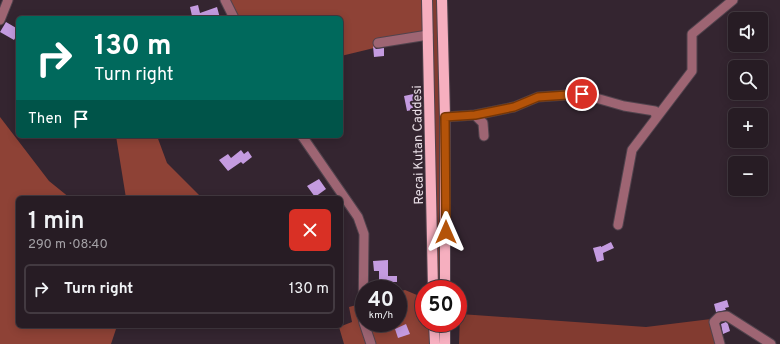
<!DOCTYPE html>
<html lang="en">
<head>
<meta charset="utf-8">
<style>
	:root { --surface:#271c24; --page:#2f252c; --text:#f1f3f6; --muted:#a4a1a6; --line:#433a41 }
	body { margin:0; font-family:Overpass,sans-serif; background:var(--page); color:var(--text); height:100vh; display:flex; flex-direction:column; font-size:15px; white-space:nowrap }
	* { box-sizing:border-box; margin:0 }
	p { font-size:13px; color:var(--muted) }
	.icon { flex:none; width:22px; height:22px; fill:none; stroke:currentColor; stroke-width:2; stroke-linecap:round; stroke-linejoin:round }
	.map { position:relative; flex:1; overflow:hidden }
	.panel { position:absolute; left:16px; top:196px; width:327px; height:132px; display:flex; flex-direction:column; background:var(--surface); border-radius:6px; box-shadow:0 2px 10px #0003,0 0 0 1px var(--line) }
	.panel>* { flex:none }
	.hud { position:absolute; left:16px; top:16px; width:327px; height:122px; border-radius:6px; box-shadow:0 2px 10px #0003,0 0 0 1px var(--line); background:#00695c; color:#fff; overflow:hidden }
	.fabs { position:absolute; left:728px; top:12px; display:grid; gap:8px }
	.fabs a { display:grid; place-items:center; width:40px; height:40px; border-radius:6px; background:var(--surface); box-shadow:0 2px 10px #0003,0 0 0 1px var(--line); font-size:20px }
	.speed { position:absolute; left:355px; top:280px; display:flex; gap:8px; font-size:20px; font-weight:700; text-align:center }
	.speed>* { display:grid; place-content:center; width:52px; height:52px; border-radius:50%; background:var(--surface); box-shadow:0 2px 10px #0003,0 0 0 1px var(--line); line-height:1 }
	.speed small { font-size:10px; font-weight:400 }
	.speed .limit { border:6px solid #d22; background:#fff; color:#111 }
	.pin { position:absolute; display:grid; place-items:center; width:34px; height:34px; color:#fff; margin:-17px; border:2px solid #fff; border-radius:50%; box-shadow:0 1px 4px #0007 }
	.me { position:absolute; width:44px; margin:-22px; rotate:0deg; stroke-linejoin:round; filter:drop-shadow(0 0 3px #0008) }
	.turn { display:flex; align-items:center; gap:14px; height:84px; padding:0 12px; font-size:18px }
	.turn .icon { width:52px; height:52px; stroke-width:2.5 }
	.turn b { display:block; font-size:28px; line-height:34px }
	.then { display:flex; align-items:center; height:38px; padding:0 12px; background:#0003; gap:8px; font-size:15px }
	.round { display:grid; place-items:center; flex:none; width:42px; height:42px; border-radius:6px; background:var(--page) }
	.summary { display:flex; align-items:center; justify-content:space-between; height:68px; padding:0 12px }
	h1 { font-size:24px; font-weight:600; line-height:30px }
	ul { padding:0; list-style:none }
	li { display:flex; align-items:center; gap:12px; height:50px; margin:0 8px 6px; padding:0 4px; border:2px solid var(--line); border-radius:6px }
	li div { flex:1 }
	li b { display:block; font-size:15px }
	li em { font-style:normal }
	.map>svg:first-child { display:block }
	.green { fill:#823b30 }
	.forest { fill:#8e4236 }
	.building { fill:#c49be0 }
	.lines { fill:none; stroke-linecap:round; stroke-linejoin:round }
	.minor-casing { stroke:#51434d; stroke-width:11 }
	.major-casing { stroke:#51434d; stroke-width:12 }
	.minor { stroke:#9e6573; stroke-width:9 }
	.major { stroke:#f6afbf; stroke-width:10 }
	.route-casing { stroke:#753606; stroke-width:10 }
	.route { stroke:#b45309; stroke-width:7 }
	.labels { text-anchor:middle; stroke-width:4; stroke-linejoin:round; paint-order:stroke }
	.street-label { font-size:13px; fill:#e9dfe6; stroke:#342530 }
</style>
</head>
<body>
<div class="map">
<svg width="780" height="344" viewBox="0 0 780 344">
	<rect width="100%" height="100%" fill="#342530"/>
	<path class="green" d="M432,0H437L442,289H437Z
		M460,314L646,327L711,319L718,344H459Z"/>
	<path class="forest" d="M223,0H427L428,35L341,56V18H234Z
		M0,117L49,181L70,198H18V326H117L111,344H0Z
		M116,136H157L167,163L202,198H126Z
		M405,290L424,298V323H434L435,344H344L339,327L352,322L349,307L364,303V323H398V292Z"/>
	<path class="building" d="M198,5L200,13L217,7L220,18H188L192,16L190,7Z
		M6,22L18,29V33L14,40L0,32Z
		M373,46L376,49L384,48V56L374,57Z
		M418,93L421,108L407,111L404,96Z
		M241,150L244,154L248,151L252,157L243,164L241,162L228,171L219,160L228,154L231,158Z
		M319,179L326,189L315,197L307,186Z
		M611,242L614,248L603,253L604,260L597,262L593,248L601,246V247Z
		M388,260V276H397V282H391L390,289H379V271H374L373,261Z
		M727,300L729,307L725,308L726,310L716,312L714,304Z
		M726,322L728,324L730,331L723,334L721,324Z
		M406,324L410,334L398,338L395,329Z"/>
	<g class="lines">
		<g class="minor-casing">
			<path id="minor" d="M225,0L234,18
				M0,20L8,0
				M378,43L428,35
				M475,115L514,107L538,97L582,94L624,106L655,111L656,117
				M445,117L475,115L483,123L484,136
				M302,136L358,217L364,234L363,318L364,323
				M618,225L632,150L692,71V34L733,0
				M364,323L371,344
				M720,344L714,322L719,317L727,316L771,344"/>
		</g>
		<g class="major-casing">
			<path id="major" d="M427,0L433,289
				M442,0L445,117V289
				M434,323L435,344
				M445,344V323"/>
		</g>
		<use href="#minor" class="minor"/>
		<use href="#major" class="major"/>
	</g>
	<g class="lines">
		<g class="route-casing">
			<path id="route" d="M446,232L445,117L475,115L514,107L538,97L582,94"/>
		</g>
		<use href="#route" class="route"/>
	</g>
	<g class="labels">
		<g class="street-label">
			<text transform="translate(417 145) rotate(-91)" y="5">Recai Kutan Caddesi</text>
		</g>
	</g>
</svg>
<div class="fabs">
<a><svg class="icon" aria-label="sound" viewBox="0 0 24 24"><path d="M4 9h4l5-4v14l-5-4H4zM17 9q2 3 0 6"/></svg></a>
<a><svg class="icon" aria-label="search" viewBox="0 0 24 24"><circle cx="10" cy="10" r="6"/><path d="M15 15l6 6"/></svg></a>
<a>+</a>
<a>−</a>
</div>
<div class="speed"><div>40<small>km/h</small></div><div class="limit">50</div></div>
<div class="pin" style="left:582px;top:94px;background:#d93025"><svg class="icon" aria-label="arrive" viewBox="0 0 24 24"><path d="M6 21V4h12l-3 4 3 4H6"/></svg></div>
<svg class="me" style="left:446px;top:232px" viewBox="-20 -20 40 40"><path d="M0-17L14 15 0 8-14 15z" fill="#b45309" stroke="#fff" stroke-width="4"/></svg>
<div class="hud">
<div class="turn"><svg class="icon" aria-label="right" viewBox="0 0 24 24"><path d="M7 20v-9h11M14 6l5 5-5 5"/></svg><div><b>130 m</b>Turn right</div></div>
<div class="then">Then<svg class="icon" aria-label="arrive" viewBox="0 0 24 24"><path d="M6 21V4h12l-3 4 3 4H6"/></svg></div>
</div>
<section class="panel">
<div class="summary"><div><h1>1 min</h1><p>290 m · 08:40</p></div><a class="round" style="background:#d93025;color:#fff"><svg class="icon" aria-label="close" viewBox="0 0 24 24"><path d="M6 6l12 12M18 6L6 18"/></svg></a></div>
<ul>
<li><svg class="icon" aria-label="right" viewBox="0 0 24 24"><path d="M7 20v-9h11M14 6l5 5-5 5"/></svg><div><b>Turn right</b></div><em>130 m</em></li>
</ul>
</section>
</div>
</body>
</html>
